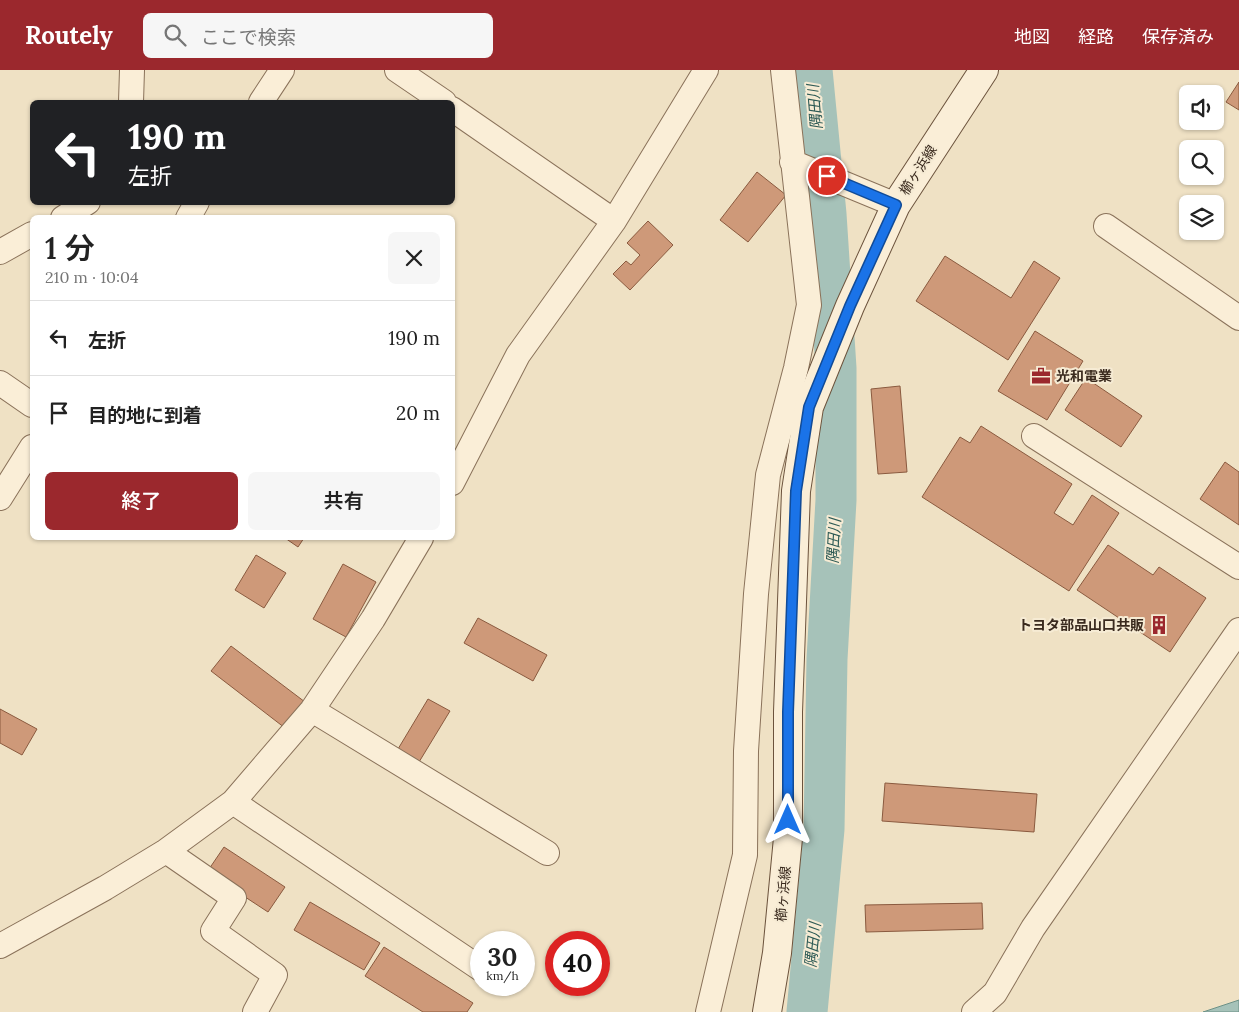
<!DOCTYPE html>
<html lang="ja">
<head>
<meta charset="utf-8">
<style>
	:root { --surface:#fff; --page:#f6f6f6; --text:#222; --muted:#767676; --line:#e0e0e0; --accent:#9b282d }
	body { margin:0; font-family:Lora,"Noto Sans JP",serif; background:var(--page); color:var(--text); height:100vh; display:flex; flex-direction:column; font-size:19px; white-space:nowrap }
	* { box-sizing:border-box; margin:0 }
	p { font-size:16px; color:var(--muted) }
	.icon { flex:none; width:28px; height:28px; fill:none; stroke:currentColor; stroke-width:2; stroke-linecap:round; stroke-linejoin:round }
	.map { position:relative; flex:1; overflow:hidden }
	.details { position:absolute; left:30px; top:145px; width:425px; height:325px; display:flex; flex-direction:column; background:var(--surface); border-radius:8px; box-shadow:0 1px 4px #0004 }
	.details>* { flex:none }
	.banner { position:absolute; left:30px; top:30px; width:425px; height:105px; border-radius:8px; box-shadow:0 1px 4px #0004; background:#202124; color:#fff; overflow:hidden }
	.tools { position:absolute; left:1179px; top:15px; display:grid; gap:10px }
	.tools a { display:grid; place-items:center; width:45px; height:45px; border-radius:8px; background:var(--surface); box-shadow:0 1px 4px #0004; font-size:25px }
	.speed { position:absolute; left:470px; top:861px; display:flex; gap:10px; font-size:25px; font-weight:700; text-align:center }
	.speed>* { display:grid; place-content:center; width:65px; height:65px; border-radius:50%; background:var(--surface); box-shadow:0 1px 4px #0004; line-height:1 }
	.speed small { font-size:12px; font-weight:400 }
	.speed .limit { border:8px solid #d22; background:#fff; color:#111 }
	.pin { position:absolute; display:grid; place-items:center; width:42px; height:42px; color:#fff; margin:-21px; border:2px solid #fff; border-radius:50%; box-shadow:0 1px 5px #0007 }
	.me { position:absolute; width:55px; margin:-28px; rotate:0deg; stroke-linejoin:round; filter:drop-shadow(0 0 4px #0008) }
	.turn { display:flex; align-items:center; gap:18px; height:105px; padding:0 15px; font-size:22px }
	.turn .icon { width:65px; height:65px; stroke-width:2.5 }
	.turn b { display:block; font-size:35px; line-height:42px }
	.round { display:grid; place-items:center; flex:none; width:52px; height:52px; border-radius:8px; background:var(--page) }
	.summary { display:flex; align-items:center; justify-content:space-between; height:85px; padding:0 15px }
	h1 { font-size:30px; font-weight:600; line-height:38px }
	.button { display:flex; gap:10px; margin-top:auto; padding:10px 15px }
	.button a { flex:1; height:58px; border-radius:8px; background:var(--accent); color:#fff; font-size:20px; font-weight:600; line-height:58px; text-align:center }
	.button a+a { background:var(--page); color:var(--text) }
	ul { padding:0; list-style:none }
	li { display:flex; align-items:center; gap:15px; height:75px; padding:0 15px; border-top:1px solid var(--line) }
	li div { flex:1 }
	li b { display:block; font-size:19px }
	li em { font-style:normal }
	header { display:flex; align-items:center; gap:30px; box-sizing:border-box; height:70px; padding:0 25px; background:var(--accent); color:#fff }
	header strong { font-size:24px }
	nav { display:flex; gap:28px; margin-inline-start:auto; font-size:18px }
	.search { width:350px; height:45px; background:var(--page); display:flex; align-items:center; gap:12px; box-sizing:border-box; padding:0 18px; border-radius:8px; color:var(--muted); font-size:19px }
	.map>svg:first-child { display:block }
	.water { fill:#a6c2b9; stroke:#6c9186 }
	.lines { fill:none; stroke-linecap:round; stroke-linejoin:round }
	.river { stroke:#a6c2b9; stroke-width:41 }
	.building { fill:#ce9979; stroke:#8a5a3f }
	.street-casing { stroke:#8a725a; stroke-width:26 }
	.secondary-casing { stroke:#6c533d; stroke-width:30 }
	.street { stroke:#faeed7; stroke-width:24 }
	.secondary { stroke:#faeed7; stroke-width:28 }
	.route-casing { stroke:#114b97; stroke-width:12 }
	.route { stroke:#1a73e8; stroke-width:9 }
	.labels { text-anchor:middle; stroke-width:4; stroke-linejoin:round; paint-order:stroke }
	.street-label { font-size:14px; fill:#3a2a1e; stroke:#f6ebd4 }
	.poi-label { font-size:14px; font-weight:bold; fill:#3a2a1e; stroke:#f6ebd4; text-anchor:start }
	.water-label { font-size:15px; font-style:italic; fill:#2d5a55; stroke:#f6ebd4 }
</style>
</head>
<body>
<header>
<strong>Routely</strong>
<div class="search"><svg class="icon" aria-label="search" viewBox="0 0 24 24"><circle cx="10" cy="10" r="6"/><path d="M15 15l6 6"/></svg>ここで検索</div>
<nav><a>地図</a><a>経路</a><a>保存済み</a></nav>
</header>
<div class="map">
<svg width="1239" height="942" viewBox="0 0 1239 942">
	<rect width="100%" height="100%" fill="#efe1c4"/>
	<path class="water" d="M1239,930V942H1203Z"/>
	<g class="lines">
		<path class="river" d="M807,942L824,759L827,589L836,430V298L826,144L812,0"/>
	</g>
	<path class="building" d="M1239,12V40L1226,32Z
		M757,102L786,125L748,172L720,150Z
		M648,151L673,175L630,220L613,204L626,191L631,195L640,185L627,173Z
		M945,186L1011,228L1034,191L1060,208L1008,290L916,231Z
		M1035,261L1083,291L1047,350L998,321Z
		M1086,308L1142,346L1121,377L1065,340Z
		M900,316L907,402L878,404L871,319Z
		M981,356L1072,414L1054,443L1073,455L1092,425L1119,443L1069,521L922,427L960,367L970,373Z
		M1225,392L1239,402V455L1200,429Z
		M285,468H304L298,477Z
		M1108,475L1153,505L1159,497L1206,528L1170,582L1077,520Z
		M256,485L286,503L264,538L235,520Z
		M343,494L376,512L346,567L313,549Z
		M478,548L547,585L533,611L464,573Z
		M231,576L305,632L285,658L211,601Z
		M428,629L450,641L416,697L395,684Z
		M0,639L37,659L22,685L0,673Z
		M885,713L1037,724L1034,762L882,751Z
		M224,777L285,817L268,842L207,802Z
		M310,832L380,873L364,900L294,860Z
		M982,833L983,859L866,862L865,835Z
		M384,877L473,933L467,942H423L365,906Z"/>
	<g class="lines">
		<g class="street-casing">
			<path id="street" d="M397,0L444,32
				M131,32L132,0
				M261,32L282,0
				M452,39L614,151
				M792,92L896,135
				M63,148L88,132
				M188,148L197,132
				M1106,156L1239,248
				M0,182L32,164
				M0,313L32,335
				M1034,366L1239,497
				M452,413L518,285L614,151L706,0
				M0,428L32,377
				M312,640L547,783
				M233,732L481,899
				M166,781L234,828L213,861L275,905L255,942
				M0,876L105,818L166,781L233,732L312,640L373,549L421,468
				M708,942L745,785L746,681L756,524L768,405L796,298L809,235L783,0
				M974,942L995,923L1033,858L1239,560"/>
		</g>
		<g class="secondary-casing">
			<path id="secondary" d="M767,942L777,883L788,768V642L796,421L809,337L850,236L896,135L984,0"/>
		</g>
		<use href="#street" class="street"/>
		<use href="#secondary" class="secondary"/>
	</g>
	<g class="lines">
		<g class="route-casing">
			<path id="route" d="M788,750V642L796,421L809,337L850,236L896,135L827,106"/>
		</g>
		<use href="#route" class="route"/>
	</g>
	<defs>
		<g id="office-bare" transform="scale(1.5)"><path d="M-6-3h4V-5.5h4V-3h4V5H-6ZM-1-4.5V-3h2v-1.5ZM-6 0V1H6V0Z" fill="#9b282d" stroke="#f6ebd4" stroke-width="2.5" paint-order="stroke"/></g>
		<g id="building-bare" transform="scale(1.5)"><path d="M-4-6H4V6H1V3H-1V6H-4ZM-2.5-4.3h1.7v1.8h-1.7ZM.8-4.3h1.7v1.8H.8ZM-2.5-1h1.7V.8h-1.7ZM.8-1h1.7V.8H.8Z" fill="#9b282d" stroke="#f6ebd4" stroke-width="2.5" paint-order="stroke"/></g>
	</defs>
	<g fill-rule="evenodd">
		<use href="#office-bare" x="1041" y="306"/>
		<use href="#building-bare" x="1159" y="555"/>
	</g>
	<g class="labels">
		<g class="street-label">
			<text transform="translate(918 100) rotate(-57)" y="5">櫛ヶ浜線</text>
			<text transform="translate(783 824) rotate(-85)" y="5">櫛ヶ浜線</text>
		</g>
		<g class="poi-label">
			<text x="1056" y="311">光和電業</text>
			<text x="1144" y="560" text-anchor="end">トヨタ部品山口共販</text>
		</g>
		<g class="water-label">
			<text transform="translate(815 37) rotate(-95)" y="5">隅田川</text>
			<text transform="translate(834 471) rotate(-87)" y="5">隅田川</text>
			<text transform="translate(813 875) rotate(-84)" y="5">隅田川</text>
		</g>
	</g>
</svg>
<div class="tools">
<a><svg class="icon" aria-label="sound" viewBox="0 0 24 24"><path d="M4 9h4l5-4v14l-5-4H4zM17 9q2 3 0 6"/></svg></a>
<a><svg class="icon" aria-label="search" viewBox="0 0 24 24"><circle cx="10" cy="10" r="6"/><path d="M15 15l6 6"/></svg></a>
<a><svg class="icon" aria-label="layers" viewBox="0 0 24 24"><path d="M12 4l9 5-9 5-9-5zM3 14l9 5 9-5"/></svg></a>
</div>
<div class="speed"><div>30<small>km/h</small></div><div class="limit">40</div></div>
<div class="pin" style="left:827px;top:106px;background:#d93025"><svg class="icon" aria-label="arrive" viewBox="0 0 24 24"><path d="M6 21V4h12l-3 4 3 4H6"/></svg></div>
<svg class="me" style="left:788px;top:750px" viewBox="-20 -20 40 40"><path d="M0-17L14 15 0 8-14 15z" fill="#1a73e8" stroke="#fff" stroke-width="4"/></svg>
<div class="banner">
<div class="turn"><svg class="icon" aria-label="left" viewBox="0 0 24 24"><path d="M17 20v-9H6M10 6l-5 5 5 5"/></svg><div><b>190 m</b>左折</div></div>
</div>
<section class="details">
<div class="summary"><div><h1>1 分</h1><p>210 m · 10:04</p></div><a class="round"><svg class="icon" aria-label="close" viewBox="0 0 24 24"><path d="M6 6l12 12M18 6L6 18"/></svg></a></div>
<ul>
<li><svg class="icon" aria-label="left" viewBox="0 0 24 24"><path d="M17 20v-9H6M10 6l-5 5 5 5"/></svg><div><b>左折</b></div><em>190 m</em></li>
<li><svg class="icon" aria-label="arrive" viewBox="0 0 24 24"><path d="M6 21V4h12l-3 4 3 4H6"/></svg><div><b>目的地に到着</b></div><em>20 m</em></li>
</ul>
<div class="button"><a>終了</a><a>共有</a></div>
</section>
</div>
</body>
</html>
